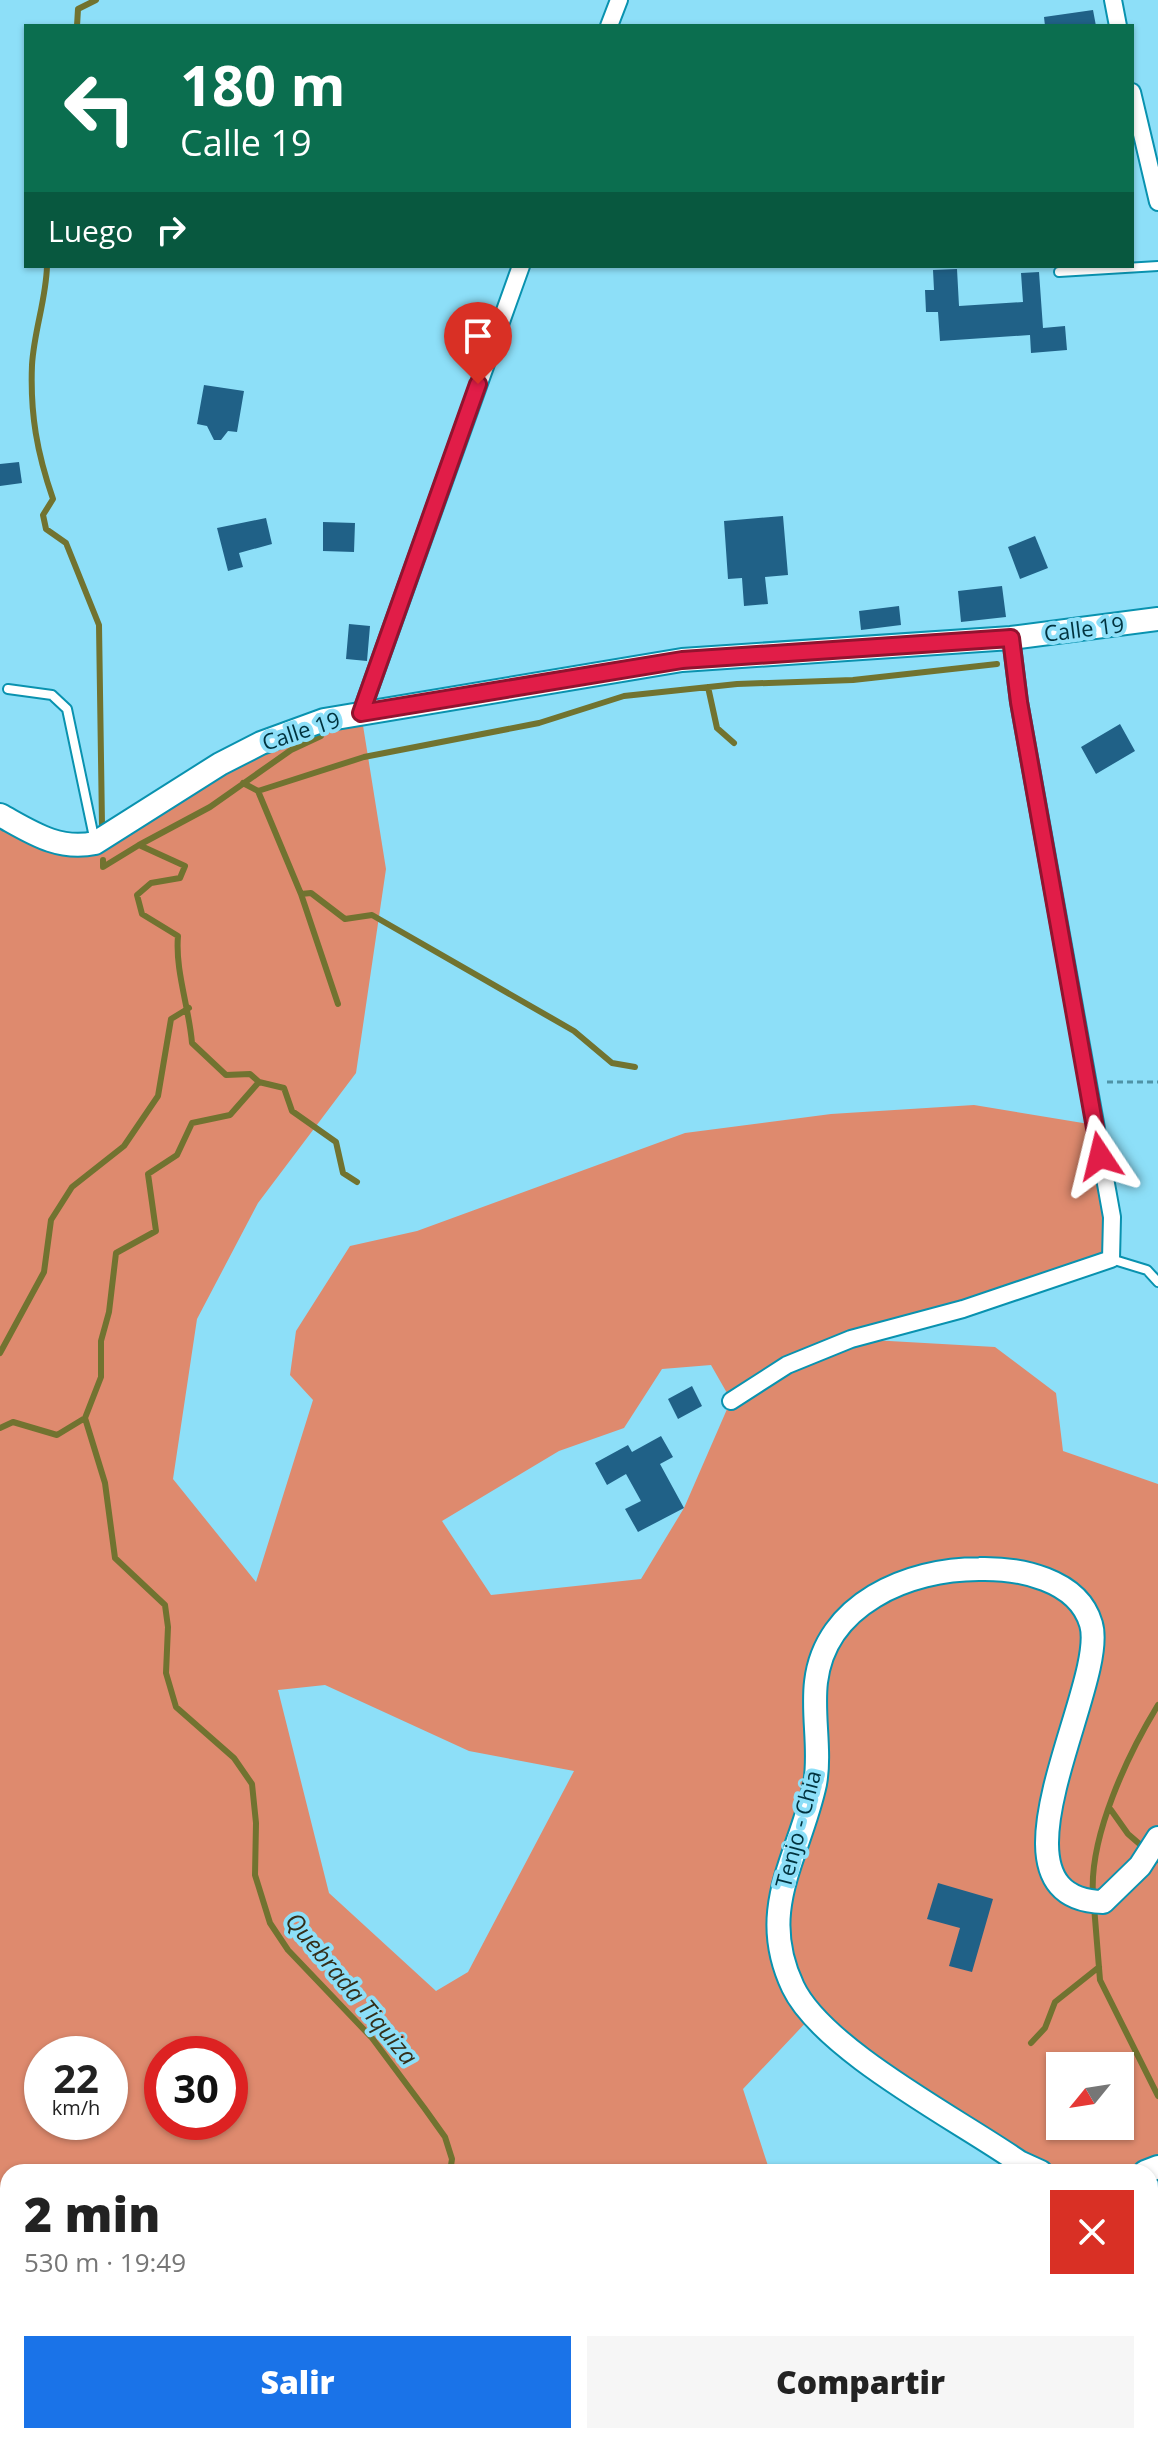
<!DOCTYPE html>
<html lang="es">
<head>
<meta charset="utf-8">
<style>
	:root { --surface:#fff; --page:#f6f6f6; --text:#222; --muted:#767676; --accent:#1a73e8 }
	body { margin:0; font-family:"Open Sans",sans-serif; background:var(--page); color:var(--text); height:100vh; display:flex; flex-direction:column; font-size:30px; white-space:nowrap }
	* { box-sizing:border-box; margin:0 }
	p { font-size:26px; color:var(--muted) }
	.icon { flex:none; width:44px; height:44px; fill:none; stroke:currentColor; stroke-width:2; stroke-linecap:round; stroke-linejoin:round }
	.map { position:relative; flex:1; overflow:hidden }
	.drawer { position:absolute; left:0px; top:2164px; width:1158px; height:280px; display:flex; flex-direction:column; background:var(--surface); border-radius:24px 24px 0 0; box-shadow:0 2px 6px #0004 }
	.drawer>* { flex:none }
	.top-card { position:absolute; left:24px; top:24px; width:1110px; height:244px; border-radius:0px; box-shadow:0 2px 6px #0004; background:#0b6e4f; color:#fff; overflow:hidden }
	.needle { width:52px; rotate:240deg }
	.controls { position:absolute; left:1046px; top:2052px; display:grid; gap:16px }
	.controls a { display:grid; place-items:center; width:88px; height:88px; border-radius:0px; background:var(--surface); box-shadow:0 2px 6px #0004; font-size:40px }
	.speed { position:absolute; left:24px; top:2036px; display:flex; gap:16px; font-size:40px; font-weight:700; text-align:center }
	.speed>* { display:grid; place-content:center; width:104px; height:104px; border-radius:50%; background:var(--surface); box-shadow:0 2px 6px #0004; line-height:1 }
	.speed small { font-size:20px; font-weight:400 }
	.speed .limit { border:12px solid #d22; background:#fff; color:#111 }
	.pin { position:absolute; display:grid; place-items:center; width:68px; height:68px; color:#fff; margin:-82px -34px; border-radius:50% 50% 50% 0; rotate:-45deg; box-shadow:0 0 8px #0007 }
	.pin .icon { rotate:45deg }
	.me { position:absolute; width:88px; margin:-44px; rotate:350deg; stroke-linejoin:round; filter:drop-shadow(0 0 6px #0008) }
	.turn { display:flex; align-items:center; gap:28px; height:168px; padding:0 24px; font-size:36px }
	.turn .icon { width:104px; height:104px; stroke-width:2.5 }
	.turn b { display:block; font-size:56px; line-height:68px }
	.then { display:flex; align-items:center; height:76px; padding:0 24px; background:#0003; gap:16px; font-size:30px }
	.round { display:grid; place-items:center; flex:none; width:84px; height:84px; border-radius:0px; background:var(--page) }
	.head { display:flex; align-items:center; justify-content:space-between; height:136px; padding:0 24px }
	h1 { font-size:48px; font-weight:800; line-height:60px }
	.action { display:flex; gap:16px; margin-top:auto; padding:16px 24px }
	.action a { flex:1; height:92px; border-radius:0px; background:var(--accent); color:#fff; font-size:32px; font-weight:800; line-height:92px; text-align:center }
	.action a+a { background:var(--page); color:var(--text) }
	.map>svg:first-child { display:block }
	.green { fill:#de8a6e; fill-rule:evenodd }
	.lines { fill:none; stroke-linecap:round; stroke-linejoin:round }
	.stream { stroke:#717330; stroke-width:6 }
	.building { fill:#206187 }
	.lane-casing { stroke:#0992af; stroke-width:12 }
	.street-casing { stroke:#0992af; stroke-width:20 }
	.secondary-casing { stroke:#0992af; stroke-width:26 }
	.path { stroke:#4f93a7; stroke-width:3; stroke-dasharray:6 4; stroke-linecap:butt }
	.lane { stroke:#fff; stroke-width:8 }
	.street { stroke:#fff; stroke-width:16 }
	.secondary { stroke:#fff; stroke-width:22 }
	.route-casing { stroke:#92132f; stroke-width:20 }
	.route { stroke:#e11d48; stroke-width:14 }
	.labels { text-anchor:middle; stroke-width:8; stroke-linejoin:round; paint-order:stroke }
	.street-label { font-size:22px; fill:#00333f; stroke:#8ddff8 }
	.water-label { font-size:24px; font-style:italic; fill:#332f1a; stroke:#8ddff8 }
</style>
</head>
<body>
<div class="map">
<svg width="1158" height="2444" viewBox="0 0 1158 2444">
	<rect width="100%" height="100%" fill="#8ddff8"/>
	<path class="green" d="M361,713L386,869L356,1073L258,1203L197,1319L173,1479L256,1582L313,1400L290,1375L296,1331L350,1246L417,1231L685,1133L831,1114L974,1105L1095,1125L1111,1259L854,1339L995,1347L1056,1393L1063,1451L1158,1484V2167L1145,2172H1041L813,2015L743,2089L770,2172H8V2436H629L638,2444H0V815L80,846L220,764ZM711,1365L731,1400L684,1508L641,1579L491,1595L442,1521L559,1451L624,1428L662,1369ZM325,1685L469,1751L574,1771L468,1972L436,1991L329,1893L278,1690ZM42,2054H110V2122H42ZM162,2054H230V2122H162ZM1060,2066H1120V2126H1060Z"/>
	<g class="lines">
		<path class="stream" d="M77,26L78,9L96,0
			M47,266C46,300 34,331 32,365C30,414 37,453 53,499L43,515L46,529L66,543L99,625L102,825
			M708,687L717,728L734,743
			M243,783L258,791L301,894L311,893L345,919L372,915L574,1031L612,1063L635,1067
			M258,791L364,757L539,723L624,696L737,684L853,680L997,664
			M139,845L210,807L291,750L321,736
			M103,860V867L139,845L185,866L180,878L151,883L137,895L142,914L178,936C175,971 189,1007 192,1043L226,1075L250,1074L259,1082L230,1115L192,1123L177,1155L148,1174L156,1231L116,1253L109,1312L101,1341V1377L85,1418L105,1483L115,1558L165,1605L168,1627L166,1673L176,1707L234,1758L252,1784L256,1823L255,1875L270,1923L288,1950L372,2038L425,2109L445,2137L452,2159L450,2172
			M301,894L338,1004
			M259,1082L284,1088L292,1111L336,1142L343,1173L357,1182
			M0,1353L44,1272L51,1220L72,1187L124,1146L158,1096L171,1019L189,1008
			M0,1428L13,1422L57,1435L85,1418
			M1111,1810L1128,1834L1158,1860
			M1093,1895C1089,1836 1128,1754 1158,1705
			M1094,1906L1100,1980L1158,2096
			M1031,2043L1045,2028L1055,2002L1099,1967
			M476,2436L478,2444
			M622,2436L631,2444
			M263,2444L277,2436"/>
	</g>
	<path class="building" d="M1093,10L1096,26H1045L1044,17Z
		M957,269L959,306L1023,302L1021,273L1039,272L1043,328L1065,326L1067,350L1031,353L1030,335L940,341L938,312H926L925,290H934L933,270Z
		M204,385L244,391L237,432L228,431L221,440H214L207,426L197,424Z
		M19,462L22,483L0,486V464Z
		M783,516L788,575L765,577L768,604L744,606L742,578L728,579L724,521Z
		M266,518L272,544L239,553L243,567L228,571L217,528Z
		M323,522L355,523L354,552L323,551Z
		M1035,536L1048,568L1020,579L1008,547Z
		M1002,586L1006,617L961,622L958,591Z
		M899,606L901,625L861,630L859,611Z
		M349,624L370,626L367,661L346,659Z
		M1120,724L1135,751L1096,774L1081,747Z
		M692,1386L702,1406L678,1419L668,1399Z
		M661,1436L673,1457L660,1464L684,1508L638,1532L625,1509L641,1501L626,1474L607,1485L595,1463L628,1445L632,1452Z
		M938,1883L993,1899L972,1972L949,1966L960,1928L927,1919Z"/>
	<g class="lines">
		<g class="lane-casing">
			<path id="lane" d="M1059,272L1158,266
				M8,689L52,695L67,709L95,842
				M1111,1259L1147,1270L1158,1282"/>
		</g>
		<g class="street-casing">
			<path id="street" d="M1113,0L1118,26
				M609,26L619,0
				M1132,92L1158,202
				M361,713L521,266
				M731,1401L787,1365L851,1339L963,1309L1111,1259L1112,1217L1019,702L1011,638"/>
		</g>
		<g class="secondary-casing">
			<path id="secondary" d="M0,815C31,832 58,851 95,843L220,764L261,743L324,720L682,660L1011,638L1158,619
				M1041,2172L1019,2162C959,2120 823,2050 793,1987C756,1909 799,1858 815,1784C821,1751 812,1715 816,1682C825,1604 908,1569 979,1569C1019,1568 1078,1579 1091,1624C1109,1684 975,1899 1103,1902L1140,1866L1158,1838
				M1145,2172L1158,2167"/>
		</g>
		<path class="path" d="M1107,1082H1158"/>
		<use href="#lane" class="lane"/>
		<use href="#street" class="street"/>
		<use href="#secondary" class="secondary"/>
	</g>
	<g class="lines">
		<g class="route-casing">
			<path id="route" d="M478,384L361,713L682,660L1011,638L1019,702L1100,1156"/>
		</g>
		<use href="#route" class="route"/>
	</g>
	<g class="labels">
		<g class="street-label">
			<text transform="translate(1084 629) rotate(-7)" y="8">Calle 19</text>
			<text transform="translate(301 731) rotate(-18)" y="8">Calle 19</text>
			<text transform="translate(798 1829) rotate(-75)" y="8">Tenjo - Chia</text>
		</g>
		<g class="water-label">
			<text transform="translate(351 1989) rotate(50)" y="8">Quebrada Tiquiza</text>
		</g>
	</g>
</svg>
<div class="controls">
<a><svg class="needle" viewBox="-14 -14 28 28"><path d="M0-13l5 13h-10z" fill="#e53935"/><path d="M0 13l5-13h-10z" fill="#767676"/></svg></a>
</div>
<div class="speed"><div>22<small>km/h</small></div><div class="limit">30</div></div>
<div class="pin" style="left:478px;top:384px;background:#d93025"><svg class="icon" aria-label="arrive" viewBox="0 0 24 24"><path d="M6 21V4h12l-3 4 3 4H6"/></svg></div>
<svg class="me" style="left:1100px;top:1156px" viewBox="-20 -20 40 40"><path d="M0-17L14 15 0 8-14 15z" fill="#e11d48" stroke="#fff" stroke-width="4"/></svg>
<div class="top-card">
<div class="turn"><svg class="icon" aria-label="left" viewBox="0 0 24 24"><path d="M17 20v-9H6M10 6l-5 5 5 5"/></svg><div><b>180 m</b>Calle 19</div></div>
<div class="then">Luego<svg class="icon" aria-label="right" viewBox="0 0 24 24"><path d="M7 20v-9h11M14 6l5 5-5 5"/></svg></div>
</div>
<section class="drawer">
<div class="head"><div><h1>2 min</h1><p>530 m · 19:49</p></div><a class="round" style="background:#d93025;color:#fff"><svg class="icon" aria-label="close" viewBox="0 0 24 24"><path d="M6 6l12 12M18 6L6 18"/></svg></a></div>
<div class="action"><a>Salir</a><a>Compartir</a></div>
</section>
</div>
</body>
</html>
